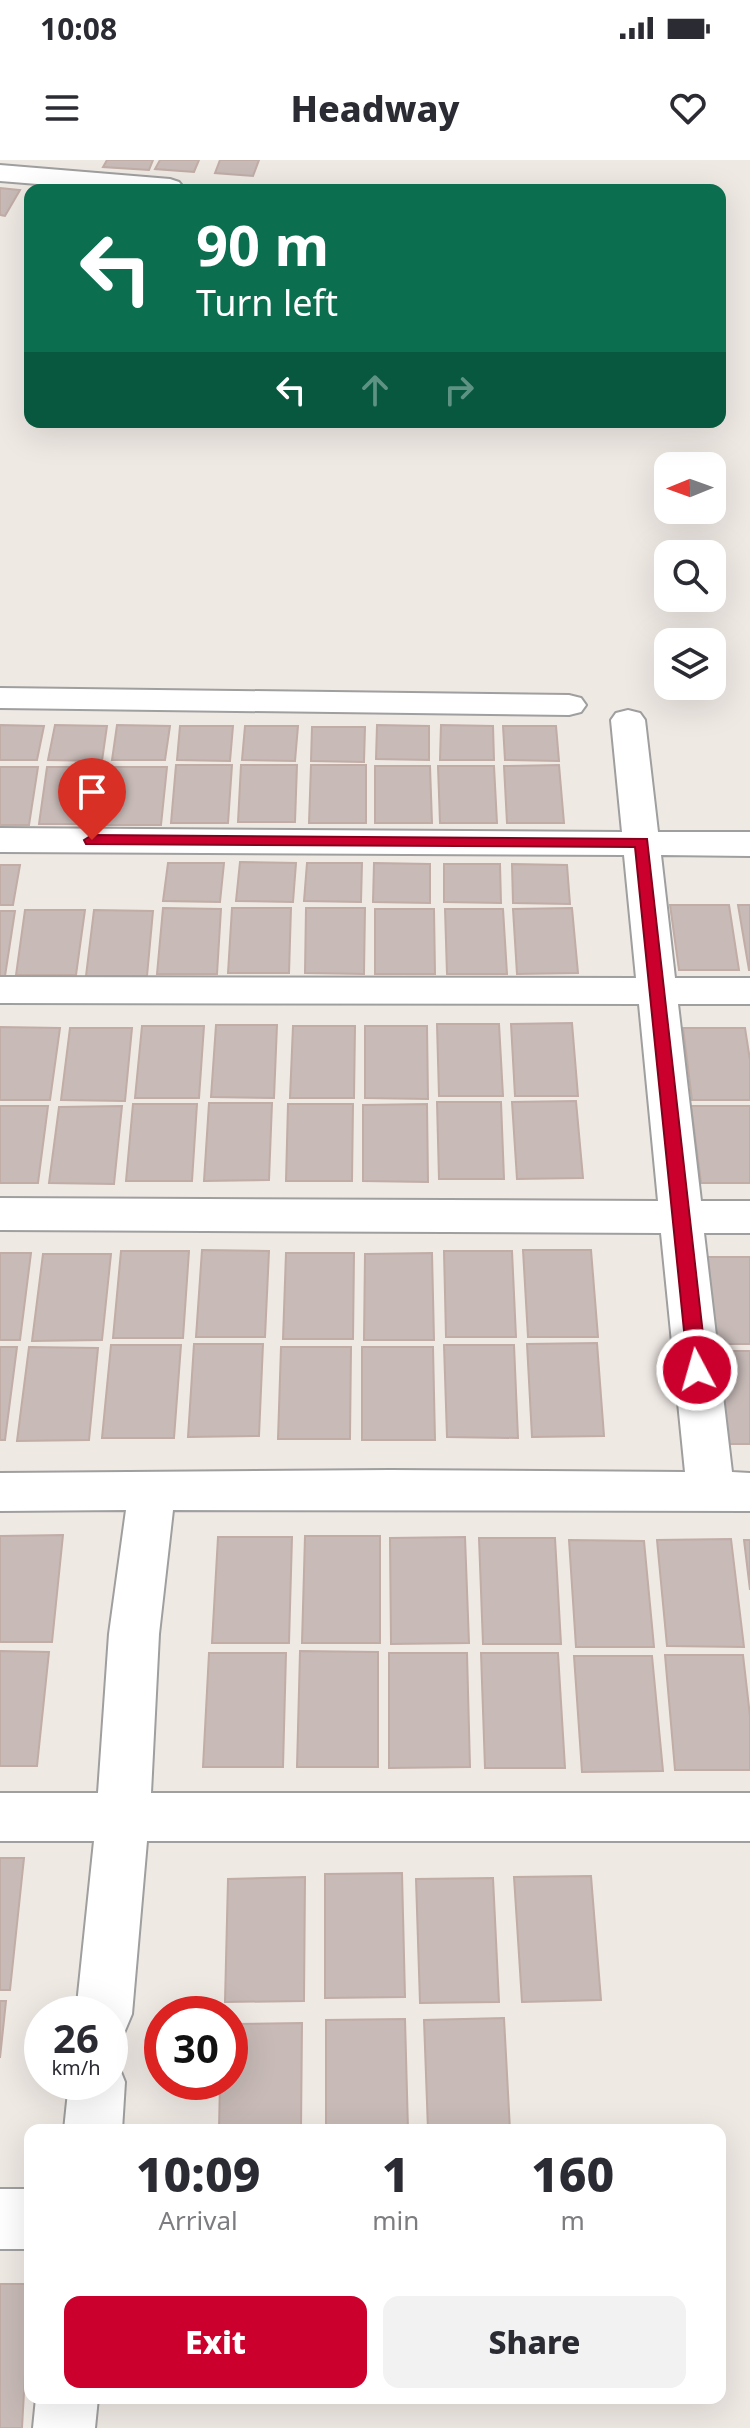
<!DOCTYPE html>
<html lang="en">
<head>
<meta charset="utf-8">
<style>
	:root { --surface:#fff; --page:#f2f2f3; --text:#2b2b33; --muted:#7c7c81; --accent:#cc002c }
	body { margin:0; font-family:"Noto Sans",sans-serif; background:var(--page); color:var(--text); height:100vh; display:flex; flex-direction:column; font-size:30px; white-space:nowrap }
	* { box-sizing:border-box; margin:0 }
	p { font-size:26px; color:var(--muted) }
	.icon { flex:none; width:44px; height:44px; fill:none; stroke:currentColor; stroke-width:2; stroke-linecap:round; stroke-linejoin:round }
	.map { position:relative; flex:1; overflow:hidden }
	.side { position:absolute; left:24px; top:1964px; width:702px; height:280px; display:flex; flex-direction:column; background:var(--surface); border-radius:16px; box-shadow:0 8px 32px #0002 }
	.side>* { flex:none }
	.top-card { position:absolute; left:24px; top:24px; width:702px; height:244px; border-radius:16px; box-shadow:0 8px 32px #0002; background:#0b6e4f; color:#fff; overflow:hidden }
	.needle { width:52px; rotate:269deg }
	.fabs { position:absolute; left:654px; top:292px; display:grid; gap:16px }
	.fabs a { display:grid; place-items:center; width:72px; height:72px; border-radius:16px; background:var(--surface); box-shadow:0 8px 32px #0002; font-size:40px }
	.speed { position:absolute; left:24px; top:1836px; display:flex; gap:16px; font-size:40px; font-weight:700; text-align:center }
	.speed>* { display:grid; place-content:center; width:104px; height:104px; border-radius:50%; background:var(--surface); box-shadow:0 8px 32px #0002; line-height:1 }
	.speed small { font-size:20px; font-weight:400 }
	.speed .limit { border:12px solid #d22; background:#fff; color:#111 }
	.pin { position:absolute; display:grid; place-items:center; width:68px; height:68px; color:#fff; margin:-82px -34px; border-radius:50% 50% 50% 0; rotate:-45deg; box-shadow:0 0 8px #0007 }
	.pin .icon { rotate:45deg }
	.me { position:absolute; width:88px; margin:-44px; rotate:354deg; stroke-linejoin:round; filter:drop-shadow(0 0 6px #0008) }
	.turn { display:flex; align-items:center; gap:28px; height:168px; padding:0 40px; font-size:36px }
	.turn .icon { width:104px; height:104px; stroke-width:2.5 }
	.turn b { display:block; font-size:56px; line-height:68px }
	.lanes { display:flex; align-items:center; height:76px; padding:0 40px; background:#0003; justify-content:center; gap:40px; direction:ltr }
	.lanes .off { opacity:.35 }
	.eta { display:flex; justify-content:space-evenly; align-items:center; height:136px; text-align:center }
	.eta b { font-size:48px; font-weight:800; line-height:56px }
	.button { display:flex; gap:16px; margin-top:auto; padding:16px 40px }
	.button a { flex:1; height:92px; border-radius:16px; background:var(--accent); color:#fff; font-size:32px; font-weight:800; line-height:92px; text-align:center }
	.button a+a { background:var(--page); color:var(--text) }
	.status { display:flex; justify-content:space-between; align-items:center; height:56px; padding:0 40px; background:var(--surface); direction:ltr }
	.status svg { height:22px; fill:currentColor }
	header { display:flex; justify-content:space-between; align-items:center; height:104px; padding:0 40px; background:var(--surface); font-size:36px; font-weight:800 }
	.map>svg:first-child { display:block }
	.building { fill:#c7bab7; stroke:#c1aca6; stroke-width:2 }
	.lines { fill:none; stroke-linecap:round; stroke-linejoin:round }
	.minor-casing { stroke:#9f9f9f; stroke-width:4 }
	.minor { fill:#fff; fill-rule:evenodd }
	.route { fill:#cc002c; stroke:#85001d; stroke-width:2 }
</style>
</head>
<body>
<div class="status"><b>10:08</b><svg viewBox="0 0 49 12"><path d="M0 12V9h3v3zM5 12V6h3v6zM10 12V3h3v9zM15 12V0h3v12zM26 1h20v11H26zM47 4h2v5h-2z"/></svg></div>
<header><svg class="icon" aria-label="menu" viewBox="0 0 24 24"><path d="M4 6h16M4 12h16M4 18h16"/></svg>Headway<svg class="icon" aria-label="heart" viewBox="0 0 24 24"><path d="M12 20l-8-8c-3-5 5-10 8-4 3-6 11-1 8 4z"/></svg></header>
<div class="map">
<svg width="750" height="2268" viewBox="0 0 750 2268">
	<rect width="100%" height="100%" fill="#efe9e4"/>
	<path class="building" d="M107,0H153L149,10L103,7Z
		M160,0H199L194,12L155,9Z
		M220,0H259L253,16L215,13Z
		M0,28L20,30L5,56L0,55Z
		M0,565L44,566L37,600H0Z
		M55,565L107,566L102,601L48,600Z
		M117,565L170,566L165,600H112Z
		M377,565L429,566V600L376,599Z
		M441,565L493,566L494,600H440Z
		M180,566H233L230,601L177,600Z
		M245,566H298L295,601L242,600Z
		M503,566H556L559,601L505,600Z
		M312,567H365L364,602L311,601Z
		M176,605H232L228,663H171Z
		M241,605H297L295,662H238Z
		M311,605H366V663H309Z
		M559,605L564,663H507L504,606Z
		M375,606H430L432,663H375Z
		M438,606H494L497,663H440Z
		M0,607H38L29,665H0Z
		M47,607H103L95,664H39Z
		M111,607H167L161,665H105Z
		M240,702L296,703L293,742L236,741Z
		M168,703H224L220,742L163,741Z
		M307,703H362L361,742L304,741Z
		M374,703L430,704V743L373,742Z
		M444,704H500L501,743L444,742Z
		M512,704L567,705L570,744L513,743Z
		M0,705H20L13,745H0Z
		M670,745H729L739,810H679Z
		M738,745H750V810H749Z
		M163,748L221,749L217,814H157Z
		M232,748H291L289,813H228Z
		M306,748H365L364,814L305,813Z
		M572,748L578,813L517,814L513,749Z
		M375,749H434L435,814H375Z
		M445,749H503L507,814H447Z
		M25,750H85L76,815H16Z
		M94,750L153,751L147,816H86Z
		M0,751H15L5,816H0Z
		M572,863L578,936H515L511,864Z
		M437,864H499L503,936H439Z
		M216,865H277L274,938L211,937Z
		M142,866H204L199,938H135Z
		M293,866H355L354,938H290Z
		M365,866H427L428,939L365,938Z
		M0,867L60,868L50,940H0Z
		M70,868H132L125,941L61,940Z
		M683,868H745L750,900V940H692Z
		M576,941L583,1018L517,1019L512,942Z
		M437,942H501L504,1019H439Z
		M209,943H272L269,1020L204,1021Z
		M133,944H197L192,1021H126Z
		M288,944H353L352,1021H286Z
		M427,944L428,1022L363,1021V945Z
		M0,946H48L38,1023H0Z
		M122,946L114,1024L49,1023L59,947Z
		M691,946H750V1023H701Z
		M202,1090L269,1091L265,1177H196Z
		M523,1090H591L598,1177H528Z
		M121,1091H189L183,1178H113Z
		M444,1091H512L516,1177H446Z
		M0,1093H31L20,1180H0Z
		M286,1093H354L353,1179H283Z
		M432,1093L434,1180H364L365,1094Z
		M43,1094H111L102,1180L32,1181Z
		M703,1097H750V1184H714Z
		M597,1183L604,1276L532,1277L527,1184Z
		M194,1184H263L259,1276L188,1277Z
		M111,1185H181L174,1278H102Z
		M444,1185H514L518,1278L447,1277Z
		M0,1187H17L5,1280H0Z
		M29,1187L98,1188L89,1280L17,1281Z
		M281,1187H351L350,1279H278Z
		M362,1187H433L435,1280H362Z
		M713,1191H750V1284H725Z
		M63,1375L52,1482H0V1376Z
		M305,1376H380V1483H302Z
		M218,1377H292L289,1483H212Z
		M465,1377L469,1483L391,1484L390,1378Z
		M479,1378H555L561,1484H483Z
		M731,1379L744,1487L667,1486L657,1380Z
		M569,1380L644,1381L654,1487H576Z
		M744,1380H750V1430Z
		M0,1491L49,1492L37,1606H0Z
		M300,1491L378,1492V1607H297Z
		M209,1493H286L283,1607H203Z
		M389,1493H467L470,1607L389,1608Z
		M481,1493H558L565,1608H485Z
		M665,1495H743L750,1556V1610H675Z
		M574,1496H652L663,1611L582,1612Z
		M0,1698H24L10,1830H0Z
		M402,1713L405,1837L325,1838V1714Z
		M591,1716L601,1840L522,1842L514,1717Z
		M305,1717L304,1841L225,1842L228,1719Z
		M493,1718L499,1842L420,1843L416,1719Z
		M0,1841H6L0,1898Z
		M504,1858L510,1970H428L424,1860Z
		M405,1859L408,1970H326V1860Z
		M302,1863L301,1970H219L220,1922H230V1864Z
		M0,2124H30L22,2268H0Z"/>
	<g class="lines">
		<g class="minor-casing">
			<path id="minor" d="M0,5L170,19L179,22L183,27L181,30H112L0,21Z
				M0,528L569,535L581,538L586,545L581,552L569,555L0,548Z
				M628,550L640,553L645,560L658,672H750V696L661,695L675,818H750V844H678L701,1041H750V1073H704L732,1312L750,1313V1351L173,1350L159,1474L151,1633H750V1681H147L132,1854L124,1873L110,1879V1854H76L94,1681H0V1633H98L109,1474L126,1350L0,1351V1313L390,1310L685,1312L661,1073L0,1070V1038L658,1041L639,844L0,843V817L636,818L624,695L0,692V668L622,672L611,560L616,553Z
				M110,1899L117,1902L125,1922L122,1970H64L69,1922H110Z
				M0,2029H30V2089H0Z
				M36,2238H98L95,2268H33Z"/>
		</g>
		<use href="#minor" class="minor"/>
	</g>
	<path class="route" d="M92,675L647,679L707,1210L704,1216H691L688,1210L635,687L86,684L84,680Z"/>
</svg>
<div class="fabs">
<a><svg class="needle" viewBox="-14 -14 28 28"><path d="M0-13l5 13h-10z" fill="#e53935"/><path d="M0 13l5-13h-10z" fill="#7c7c81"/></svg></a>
<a><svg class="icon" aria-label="search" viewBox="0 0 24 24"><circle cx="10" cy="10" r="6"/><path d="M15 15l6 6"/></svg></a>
<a><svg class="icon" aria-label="layers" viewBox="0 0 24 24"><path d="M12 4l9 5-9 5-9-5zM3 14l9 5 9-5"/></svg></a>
</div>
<div class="speed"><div>26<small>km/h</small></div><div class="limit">30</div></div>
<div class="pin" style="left:92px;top:680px;background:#d93025"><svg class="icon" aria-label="arrive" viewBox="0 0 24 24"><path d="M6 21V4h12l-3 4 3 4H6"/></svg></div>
<svg class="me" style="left:697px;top:1210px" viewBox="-20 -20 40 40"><circle r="17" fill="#cc002c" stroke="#fff" stroke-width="3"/><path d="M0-11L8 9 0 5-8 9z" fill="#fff"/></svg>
<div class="top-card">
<div class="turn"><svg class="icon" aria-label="left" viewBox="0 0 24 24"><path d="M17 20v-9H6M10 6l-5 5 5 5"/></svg><div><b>90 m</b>Turn left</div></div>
<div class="lanes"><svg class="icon" aria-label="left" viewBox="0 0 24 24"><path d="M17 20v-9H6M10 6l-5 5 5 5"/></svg><svg class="icon off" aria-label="ahead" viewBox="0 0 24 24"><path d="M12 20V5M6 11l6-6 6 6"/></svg><svg class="icon off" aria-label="right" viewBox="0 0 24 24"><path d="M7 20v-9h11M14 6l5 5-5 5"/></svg></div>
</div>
<section class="side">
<div class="eta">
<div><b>10:09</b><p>Arrival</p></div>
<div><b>1</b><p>min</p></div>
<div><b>160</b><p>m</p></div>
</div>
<div class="button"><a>Exit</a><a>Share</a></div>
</section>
</div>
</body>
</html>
